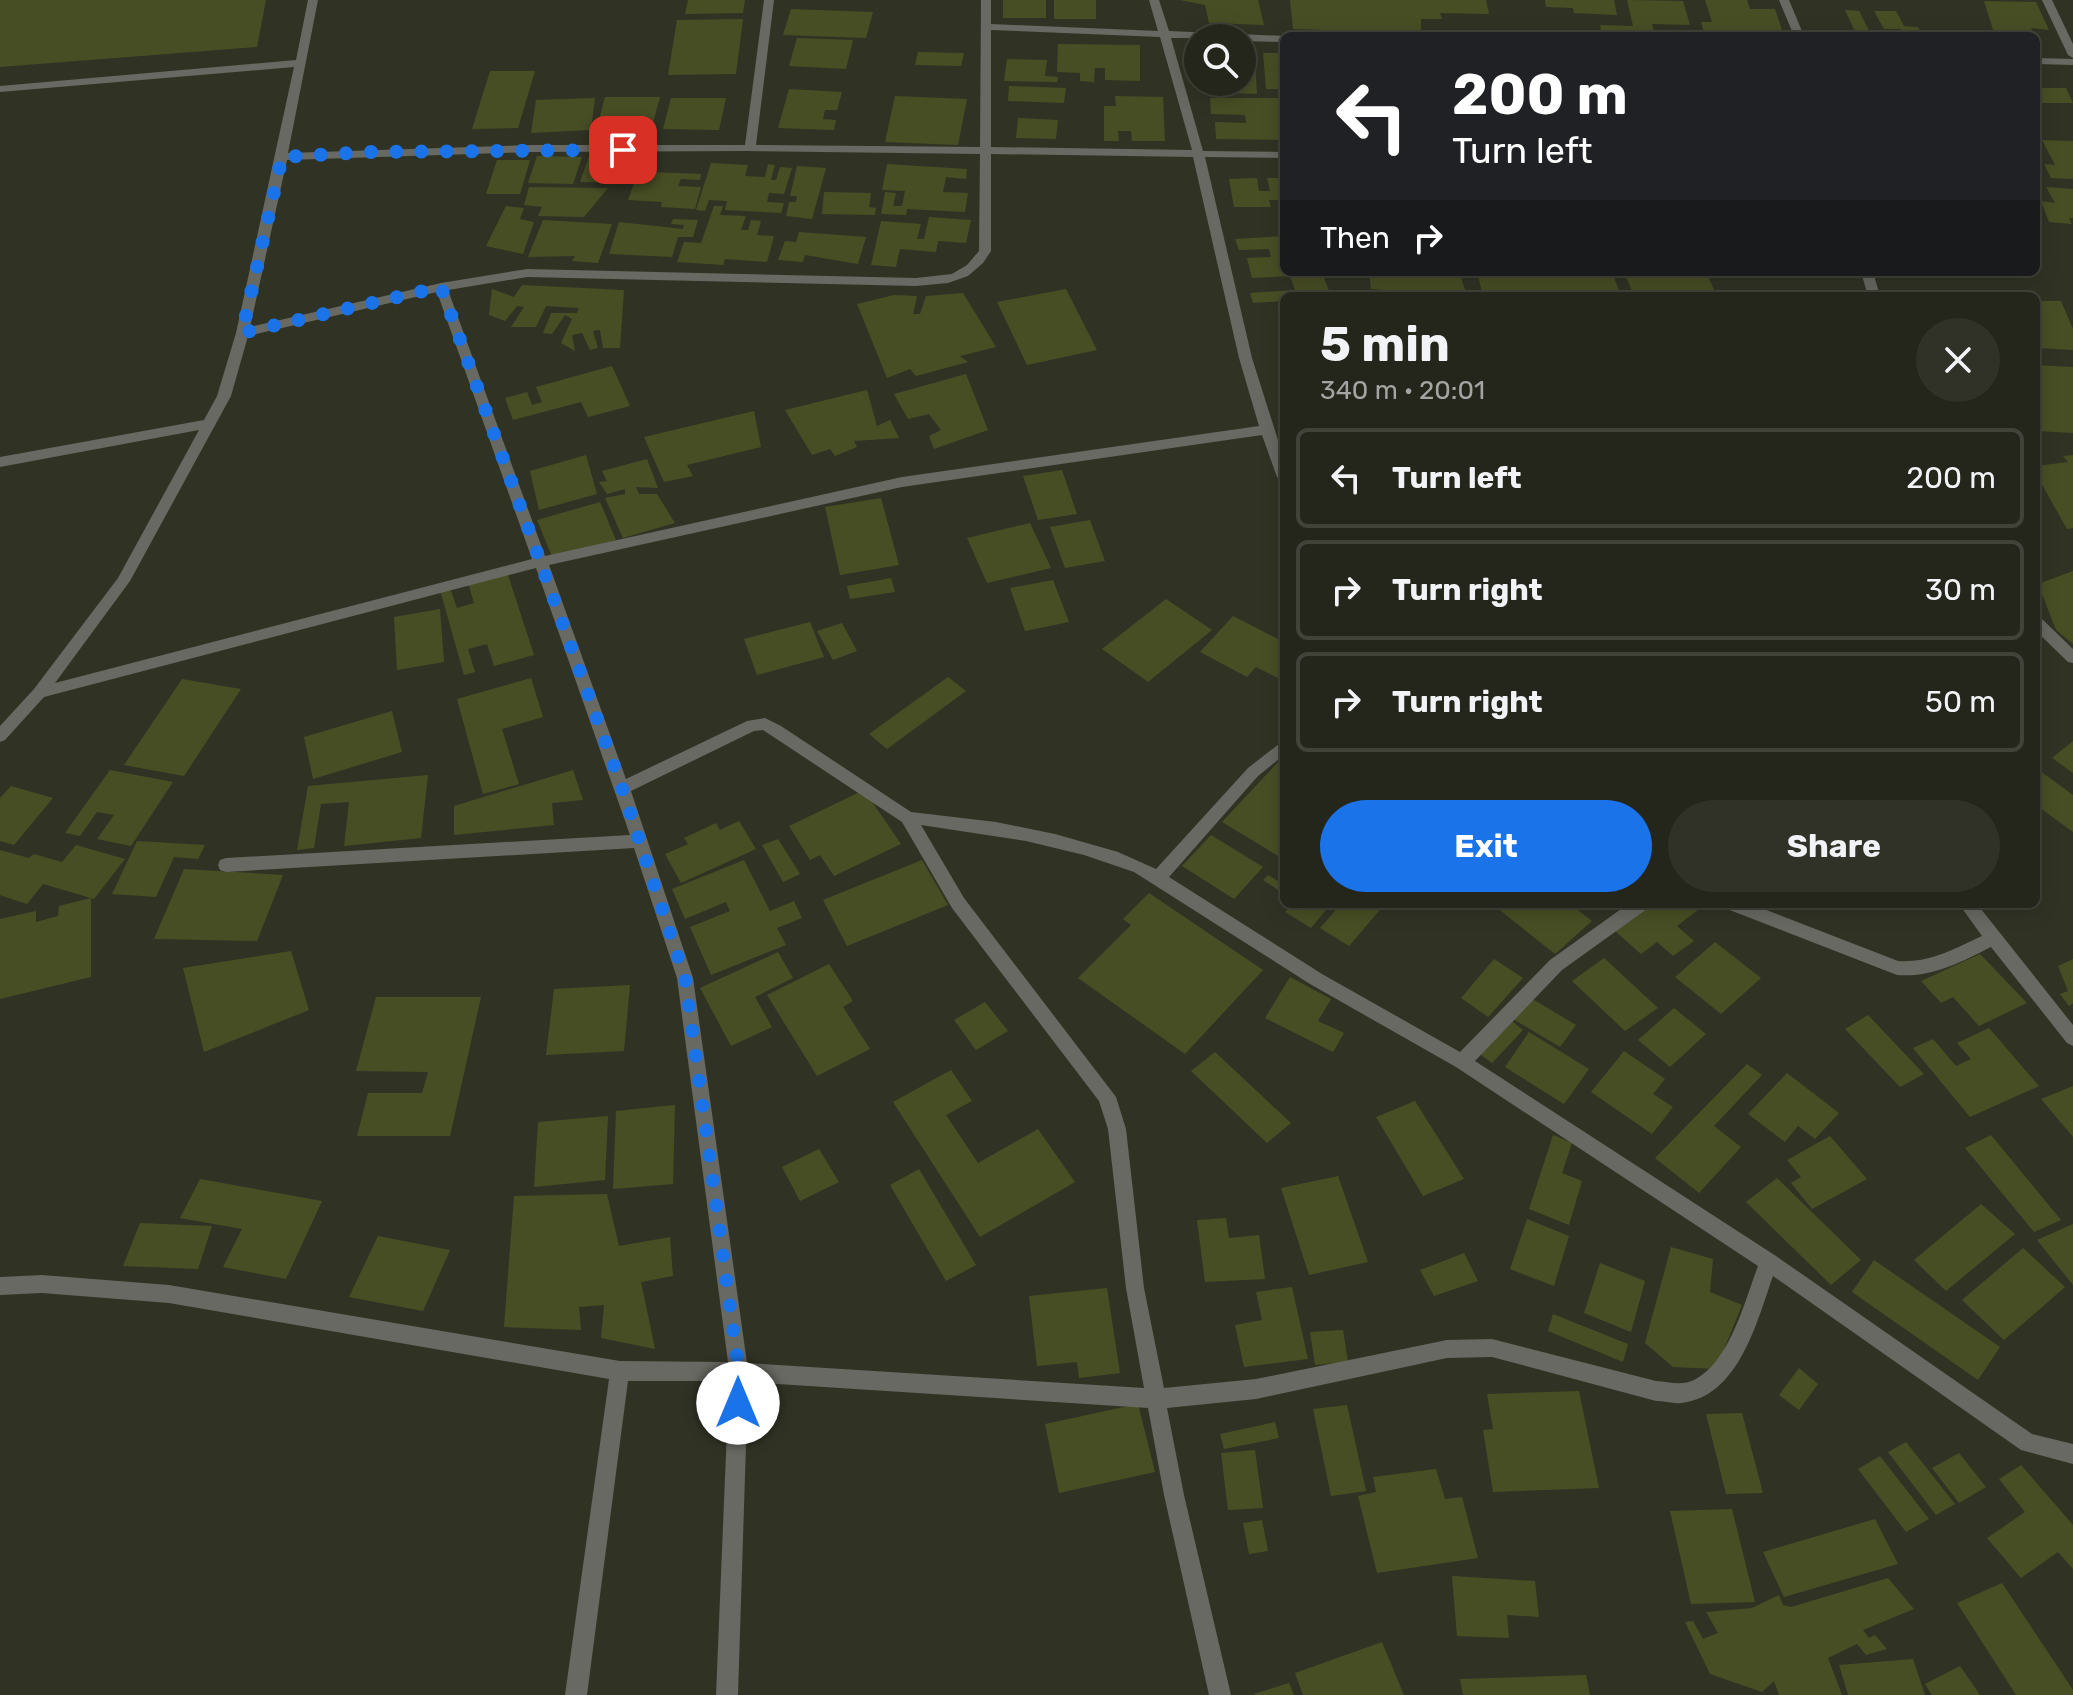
<!DOCTYPE html>
<html lang="en">
<head>
<meta charset="utf-8">
<style>
	:root { --surface:#24261b; --page:#303228; --text:#f1f3f6; --muted:#a3a5a3; --line:#41433a; --accent:#1a73e8 }
	body { margin:0; font-family:Rubik,sans-serif; background:var(--page); color:var(--text); height:100vh; display:flex; flex-direction:column; font-size:30px; white-space:nowrap }
	* { box-sizing:border-box; margin:0 }
	p { font-size:26px; color:var(--muted) }
	.icon { flex:none; width:44px; height:44px; fill:none; stroke:currentColor; stroke-width:2; stroke-linecap:round; stroke-linejoin:round }
	.map { position:relative; flex:1; overflow:hidden }
	.drawer { position:absolute; left:1280px; top:292px; width:760px; height:616px; display:flex; flex-direction:column; background:var(--surface); border-radius:12px; box-shadow:0 4px 20px #0003,0 0 0 2px var(--line) }
	.drawer>* { flex:none }
	.banner { position:absolute; left:1280px; top:32px; width:760px; height:244px; border-radius:12px; box-shadow:0 4px 20px #0003,0 0 0 2px var(--line); background:#202124; color:#fff; overflow:hidden }
	.controls { position:absolute; left:1184px; top:24px; display:grid; gap:16px }
	.controls a { display:grid; place-items:center; width:72px; height:72px; border-radius:50%; background:var(--surface); box-shadow:0 4px 20px #0003,0 0 0 2px var(--line); font-size:40px }
	.pin { position:absolute; display:grid; place-items:center; width:68px; height:68px; color:#fff; margin:-34px; border-radius:16px; box-shadow:0 4px 12px #0006 }
	.me { position:absolute; width:88px; margin:-44px; rotate:0deg; stroke-linejoin:round; filter:drop-shadow(0 0 6px #0008) }
	.turn { display:flex; align-items:center; gap:28px; height:168px; padding:0 40px; font-size:36px }
	.turn .icon { width:104px; height:104px; stroke-width:2.5 }
	.turn b { display:block; font-size:56px; line-height:68px }
	.then { display:flex; align-items:center; height:76px; padding:0 40px; background:#0003; gap:16px; font-size:30px }
	.round { display:grid; place-items:center; flex:none; width:84px; height:84px; border-radius:42px; background:var(--page) }
	.summary { display:flex; align-items:center; justify-content:space-between; height:136px; padding:0 40px }
	h1 { font-size:48px; font-weight:700; line-height:60px }
	.button { display:flex; gap:16px; margin-top:auto; padding:16px 40px }
	.button a { flex:1; height:92px; border-radius:48px; background:var(--accent); color:#fff; font-size:32px; font-weight:700; line-height:92px; text-align:center }
	.button a+a { background:var(--page); color:var(--text) }
	ul { padding:0; list-style:none }
	li { display:flex; align-items:center; gap:24px; height:100px; margin:0 16px 12px; padding:0 24px; border:4px solid var(--line); border-radius:12px }
	li div { flex:1 }
	li b { display:block; font-size:30px }
	li em { font-style:normal }
	.map>svg:first-child { display:block }
	.building { fill:#484e24 }
	.lines { fill:none; stroke-linecap:round; stroke-linejoin:round }
	.street { fill:#686962; fill-rule:evenodd }
	.route { stroke:#1a73e8; stroke-width:14; stroke-dasharray:0 25.2 }
</style>
</head>
<body>
<div class="map">
<svg width="2073" height="1695" viewBox="0 0 2073 1695">
	<rect width="100%" height="100%" fill="#303324"/>
	<path class="building" d="M0,0H266L257,47L0,67Z
		M688,0H745L743,13L685,14Z
		M1003,0H1046V18H1003Z
		M1054,0H1096V19H1054Z
		M1180,0H1258L1264,25L1209,23L1205,5Z
		M1290,0H1486L1489,14L1440,13L1442,19H1421V33L1293,29Z
		M1545,0H1614L1617,15L1574,13L1573,8L1546,7Z
		M1627,0L1683,1L1690,25L1652,24L1655,36H1602L1600,25L1633,26Z
		M1705,0H1747L1750,9H1775L1784,36H1705L1701,22H1712Z
		M1984,1L2036,2L2049,30L2031,28L2035,36L1994,33Z
		M791,9L873,12L866,38L783,35Z
		M1845,10L1859,11L1872,36H1857Z
		M1874,11H1896L1904,26L1918,27L1923,36H1904L1901,29H1884Z
		M743,19L736,74L668,75L677,20Z
		M797,38L853,40L846,69L789,66Z
		M1058,44L1140,45V81L1105,80V68H1095L1094,82L1080,81V73L1057,72Z
		M918,52L964,53L961,66L915,65Z
		M1263,53H1284V89H1266Z
		M1242,56H1255L1257,94L1204,92L1202,82H1242Z
		M1007,59L1047,60L1045,76L1058,77L1057,82L1004,81Z
		M490,71H535L518,128L472,129Z
		M1009,86L1066,88L1064,103L1008,101Z
		M2036,88H2066L2073,103H2036Z
		M789,89L842,92L837,110H825L823,119L836,120L834,130L778,128Z
		M895,96L967,99L958,145L885,142Z
		M1115,96L1163,97L1165,141H1132L1131,131H1118L1119,141H1104V106H1116Z
		M605,97H660L652,127H597Z
		M595,98L591,130L531,133L536,100Z
		M671,98H726L719,130L663,129Z
		M1210,98H1284V140L1216,139L1215,122L1246,123L1245,115L1211,114Z
		M1018,118L1058,120L1056,139L1016,138Z
		M2042,140L2073,141V179L2051,178L2044,164L2055,165Z
		M537,156L582,157L573,184L528,183Z
		M589,156L600,157L593,178L601,179L607,158L625,159L617,183L580,182Z
		M497,160H530L520,194H486Z
		M634,160L656,161L652,172L701,174L700,180L681,179L678,186L701,187L695,209L661,207L662,202L628,200L636,178L629,177Z
		M711,163L748,165L745,176L765,177L768,164L775,165L771,180H776L780,167L792,168L784,194L769,193L767,202L784,203L781,213L725,210L727,201L709,200L705,211L696,210Z
		M887,164L967,169L966,179L946,177L943,192L968,193L965,212L907,209L906,215L881,214L885,192L896,193L893,206H902L905,191L882,190Z
		M797,166L826,168L812,219L786,216L789,202H796L797,196H790Z
		M1257,178L1259,191H1270L1267,178H1284V200H1269L1271,207H1234L1229,179Z
		M529,187L608,188L584,217L538,216L542,207L524,205Z
		M2046,187L2073,189V218H2069L2072,224L2049,222L2041,201L2055,203Z
		M824,192L871,193L869,207L876,208L875,215L822,214Z
		M506,206L524,208L520,219L534,222L523,254L486,246Z
		M714,206H723L720,215L746,216L741,230H748L751,220L761,221L757,235L774,236L767,262L725,259L723,265L677,262L684,242L701,243Z
		M929,217L971,220L966,243L938,241L936,252L900,249L896,267L871,265L881,221L921,224L917,239H924Z
		M673,219L698,220L693,237H678L672,257L609,254L619,222L683,229L684,225L671,224Z
		M543,220L612,224L598,263L572,261L575,256L528,257Z
		M799,232L866,237L858,264L805,255L803,262L778,260L785,241L796,242Z
		M1284,236V272H1322L1331,296H1284V301L1253,303L1250,293L1295,290L1290,276L1252,278L1247,258L1271,257L1269,249L1239,250L1235,239Z
		M1369,272H1459L1467,296L1371,289Z
		M1477,272H1612L1621,296H1483Z
		M1624,272H1706L1717,296H1634Z
		M522,285L624,290L620,348H603L600,330L593,331L598,348L590,350L582,333L572,335L575,351L561,343L572,319L565,315L552,334L543,333L551,313H577L579,308L546,306L536,327H511L524,307L517,306L505,321L489,315L492,289L514,297Z
		M1066,289L1097,350L1027,365L997,302Z
		M963,293L996,347L960,356L968,362L916,376L910,369L887,378L857,304L894,295L917,296L913,314H920L926,296Z
		M2036,301H2061L2073,329V350L2037,348Z
		M2036,365L2073,367V433L2036,431Z
		M612,366L630,406L588,417L581,402L513,420L505,398L527,392L532,405L542,402L536,387Z
		M966,374L988,430L934,449L929,436L941,430L929,414L908,419L894,394Z
		M867,390L877,426L890,420L899,438L854,441L857,447L835,456L830,449L812,455L785,410Z
		M754,411L761,447L687,465L693,476L664,482L644,437Z
		M586,455L597,494L539,510L530,471Z
		M2073,455V528L2067,529L2036,474V466L2068,462L2063,456Z
		M647,459L658,488L636,487L639,494H657L675,523L623,538L605,498L625,494V489L607,494L599,482L607,481L602,471Z
		M1062,470L1077,514L1038,520L1023,476Z
		M881,498L899,565L840,575L825,507Z
		M600,502L616,540L553,559L537,520Z
		M1090,520L1105,561L1065,568L1050,527Z
		M1030,523L1051,568L987,583L967,538Z
		M2073,571V644L2056,630L2038,584Z
		M507,572L534,655L494,666L487,644L468,649L475,672L464,675L440,590L450,588L457,608L474,603L468,583Z
		M891,578L895,592L850,599L847,586Z
		M1053,580L1069,622L1025,631L1010,588Z
		M1166,599L1212,630L1148,682L1102,649Z
		M440,609L444,662L397,670L394,617Z
		M1233,616L1284,642L1282,680L1256,667L1247,677L1200,652Z
		M810,622L824,657L757,675L744,639Z
		M842,623L857,651L833,660L817,631Z
		M948,677L966,691L887,749L869,734Z
		M531,678L543,717L502,729L519,784L483,794L457,699Z
		M182,679L241,689L184,776L124,765Z
		M392,711L402,752L313,779L304,737Z
		M2073,741V773L2052,758Z
		M1280,760L1284,763V850L1278,856L1222,822Z
		M2036,768L2073,795V832L2036,805Z
		M110,770L173,782L131,846L97,839L114,815L97,812L80,836L65,833Z
		M573,770L583,800L552,803L554,825L454,835V806Z
		M428,775L421,838L344,846L349,802L321,804L314,848L297,850L308,786Z
		M11,786L53,798L14,845L0,841V798Z
		M864,790L901,844L834,876L820,855L810,860L789,826Z
		M739,821L756,849L681,883L665,854L688,844L684,838L716,823L720,830Z
		M1211,835L1263,867L1234,899L1182,866Z
		M778,839L800,874L783,882L762,845Z
		M137,841L205,845L198,859L174,857L156,897L112,894Z
		M76,845L125,859L94,899L91,898V977L0,999V919L36,911V922L58,916L59,906L91,898L43,884L27,904L0,895V850L29,858L34,854L62,862Z
		M744,860L770,911L794,901L802,918L777,928L786,945L711,975L690,927L730,911L726,902L685,919L672,889Z
		M922,860L948,905L847,946L823,900Z
		M184,869L283,875L257,941L154,939Z
		M1268,875L1280,882L1284,878V894L1263,880Z
		M1149,893L1263,970L1185,1054L1078,978L1131,925L1123,919Z
		M1292,904H1331L1311,928L1285,912Z
		M1341,904H1385L1349,946L1320,928Z
		M1492,904H1570L1592,921L1555,954Z
		M1652,904H1698L1702,907L1677,926L1694,941L1673,956L1657,942L1641,954L1615,931Z
		M1715,942L1761,978L1721,1014L1675,977Z
		M291,951L309,1010L204,1052L183,968Z
		M778,952L793,978L755,997L772,1027L731,1046L700,988Z
		M1980,954L2027,1003L1979,1026L1953,997L1941,1003L1921,981Z
		M1604,958L1658,1008L1625,1031L1572,981Z
		M1494,959L1523,978L1488,1017L1461,998Z
		M2073,959V1003L2069,1006L2060,994L2068,991L2058,966Z
		M829,964L853,1001L843,1007L870,1049L817,1076L767,995Z
		M1290,977L1331,999L1318,1021L1344,1033L1333,1052L1265,1018Z
		M630,985L624,1051L546,1055L554,989Z
		M376,997H481L450,1136H357L368,1093H422L428,1072L356,1071Z
		M1529,997L1576,1025L1560,1047L1513,1019Z
		M985,1002L1008,1031L976,1050L954,1020Z
		M1674,1008L1706,1034L1670,1067L1638,1040Z
		M1868,1015L1924,1074L1900,1087L1845,1029Z
		M1508,1018L1523,1030L1492,1063L1477,1052Z
		M1989,1028L2039,1086L1970,1117L1913,1048L1933,1039L1956,1066L1971,1059L1957,1043Z
		M1529,1032L1589,1069L1564,1104L1505,1067Z
		M1624,1051L1665,1079L1653,1094L1673,1107L1652,1134L1591,1092Z
		M1215,1052L1291,1123L1267,1143L1191,1071Z
		M1747,1064L1762,1075L1714,1126L1741,1147L1699,1193L1655,1158Z
		M951,1070L972,1101L946,1115L978,1163L1038,1129L1075,1182L980,1237L893,1102Z
		M1787,1073L1839,1113L1815,1139L1798,1126L1785,1142L1748,1114Z
		M2073,1086V1137L2041,1099Z
		M1415,1101L1464,1179L1423,1196L1376,1117Z
		M675,1105L673,1184L613,1189L616,1111Z
		M608,1116L605,1180L534,1187L538,1122Z
		M1553,1135L1572,1143L1562,1173L1582,1181L1569,1225L1529,1209Z
		M1991,1135L2061,1220L2034,1232L1965,1148Z
		M1830,1136L1867,1179L1812,1209L1791,1183L1801,1177L1787,1160Z
		M819,1149L839,1182L800,1201L782,1167Z
		M919,1169L976,1265L946,1281L890,1185Z
		M1338,1176L1368,1262L1309,1275L1281,1188Z
		M1777,1178L1861,1260L1831,1285L1746,1202Z
		M200,1179L322,1201L286,1279L223,1267L242,1229L180,1218Z
		M607,1194L619,1246L670,1237L673,1276L641,1282L655,1349L601,1338L604,1305L579,1307L581,1330L504,1327L514,1196Z
		M1981,1204L2015,1234L1946,1291L1914,1260Z
		M1226,1218L1229,1238L1259,1235L1265,1279L1205,1282L1197,1220Z
		M1527,1219L1569,1236L1554,1286L1510,1269Z
		M140,1223L212,1226L198,1269L123,1266Z
		M2073,1224V1285L2037,1240Z
		M378,1236L450,1250L423,1311L349,1297Z
		M1671,1247L1713,1259L1710,1292L1742,1305L1716,1369L1673,1367L1645,1343Z
		M2023,1248L2065,1287L2004,1340L1962,1300Z
		M1464,1253L1478,1281L1434,1296L1420,1270Z
		M1874,1260L2000,1347L1978,1380L1852,1292Z
		M1600,1263L1645,1281L1631,1332L1584,1313Z
		M1292,1287L1308,1359L1244,1367L1235,1325L1262,1320L1256,1292Z
		M1107,1288L1120,1373L1079,1378L1077,1362L1037,1366L1029,1296Z
		M1553,1314L1628,1344L1623,1362L1548,1331Z
		M1343,1330L1348,1362L1315,1365L1310,1332Z
		M1799,1368L1818,1384L1799,1410L1779,1395Z
		M1579,1391L1599,1488L1493,1492L1483,1430L1493,1429L1487,1394Z
		M1138,1404L1155,1472L1059,1493L1045,1424Z
		M1347,1405L1366,1491L1331,1496L1313,1409Z
		M1742,1413L1763,1493L1726,1494L1706,1414Z
		M1275,1422L1279,1438L1224,1449L1220,1434Z
		M1906,1442L1955,1504L1936,1515L1888,1452Z
		M1255,1450L1263,1508L1228,1510L1221,1453Z
		M1959,1453L1986,1487L1959,1503L1932,1468Z
		M1880,1456L1929,1519L1906,1532L1858,1469Z
		M2021,1465L2073,1525V1569L2058,1552L2021,1578L1987,1538L2025,1512L1999,1479Z
		M1436,1469L1445,1499L1462,1497L1478,1558L1377,1573L1358,1496L1376,1492L1373,1477Z
		M1732,1509L1755,1602L1691,1604L1670,1511Z
		M1875,1519L1898,1564L1784,1597L1763,1552Z
		M1262,1520L1268,1551L1249,1554L1243,1523Z
		M1452,1576L1535,1581L1539,1617L1507,1615L1509,1638L1457,1636Z
		M1888,1578L1914,1609L1863,1630L1869,1638L1875,1635L1887,1649L1866,1655L1857,1644L1828,1658L1842,1695H1779L1774,1681L1762,1692L1710,1674L1685,1622L1693,1621L1703,1639L1718,1633L1706,1612L1752,1608L1779,1595L1783,1605L1791,1607Z
		M2002,1583L2073,1690V1695H2016L1957,1603Z
		M1382,1642L1404,1695H1303L1295,1673Z
		M1913,1659L1925,1695H1848L1839,1665Z
		M1960,1666L1980,1695H1932L1925,1684Z
		M1586,1675L1590,1695H1463L1460,1679Z
		M1289,1683L1294,1695H1254V1694Z"/>
	<g class="lines">
		<path class="street" d="M308,0H318L288,153L532,145H745L764,0H774L756,145L980,147L981,0H991V24L1158,31L1149,0H1159L1169,31L1285,36L1284,42L1242,41V38H1171L1203,151L1284,152V158L1205,157L1252,358L1284,459V482L1277,477L1262,435L902,487L549,565L626,779L747,721L765,718L781,726L911,812L996,822L1055,834L1118,852L1156,869L1248,768L1284,740V755L1258,776L1169,877L1322,974L1460,1052L1550,960L1628,904H1649L1647,909L1562,970L1475,1061L1776,1256L2032,1434L2073,1444V1464L2021,1450L1773,1276C1757,1321 1739,1397 1681,1403C1673,1404 1664,1401 1656,1401L1492,1357L1447,1358L1256,1399L1167,1408L1184,1495L1231,1695H1209L1164,1495L1148,1408L748,1382L738,1695H716L729,1381H628L587,1695H565L609,1379L169,1303L42,1293L0,1295V1277L42,1275L169,1285L620,1361L728,1362L677,978L634,848L226,872L220,870L218,865L220,860L226,858L630,835L536,568L44,697L5,740L0,742V726L34,689L118,578L199,430L0,467V457L204,420L217,396L236,333L294,67L0,92V86L296,60ZM991,30L1160,37L1192,150L991,147ZM746,151L980,154L979,251L967,265L952,274L916,278L527,269L441,283L250,327L287,160L532,152ZM991,154L1193,157L1239,358L1259,426L902,477L545,556L448,290L527,277L916,286L948,283L968,276L983,263L991,251ZM437,292L532,559L55,683L130,581L231,396L248,336ZM763,730L902,822L952,908L1099,1101L1108,1129L1126,1288L1144,1388L747,1363L693,978L631,791L754,731ZM921,825L1026,841L1084,855L1134,872L1310,984L1456,1067L1758,1266C1745,1300 1730,1362 1694,1380C1682,1386 1669,1382 1656,1381L1492,1339L1447,1340L1256,1379L1164,1388L1144,1288L1126,1129L1116,1097L964,898Z
			M1779,0H1789L1804,36H1794Z
			M2042,0H2052L2073,44V58L2068,55Z
			M2036,58L2073,59V65L2036,64Z
			M1861,272H1873L1880,296H1868Z
			M2036,617L2041,618L2073,649V663L2068,662L2036,631Z
			M1725,904H1751L1898,961C1930,963 1954,949 1982,936L1959,904H1977L2073,1025V1046L2067,1043L1991,947C1961,962 1932,978 1897,975L1727,909Z"/>
	</g>
	<g class="lines">
		<path class="route" d="M623,150L369,152L282,157L242,333L441,287L622,788L685,978L739,1372L738,1403"/>
	</g>
</svg>
<div class="controls">
<a><svg class="icon" aria-label="search" viewBox="0 0 24 24"><circle cx="10" cy="10" r="6"/><path d="M15 15l6 6"/></svg></a>
</div>
<div class="pin" style="left:623px;top:150px;background:#d93025"><svg class="icon" aria-label="arrive" viewBox="0 0 24 24"><path d="M6 21V4h12l-3 4 3 4H6"/></svg></div>
<svg class="me" style="left:738px;top:1403px" viewBox="-20 -20 40 40"><circle r="19" fill="#fff"/><path d="M0-13L10 11 0 6-10 11z" fill="#1a73e8"/></svg>
<div class="banner">
<div class="turn"><svg class="icon" aria-label="left" viewBox="0 0 24 24"><path d="M17 20v-9H6M10 6l-5 5 5 5"/></svg><div><b>200 m</b>Turn left</div></div>
<div class="then">Then<svg class="icon" aria-label="right" viewBox="0 0 24 24"><path d="M7 20v-9h11M14 6l5 5-5 5"/></svg></div>
</div>
<section class="drawer">
<div class="summary"><div><h1>5 min</h1><p>340 m · 20:01</p></div><a class="round"><svg class="icon" aria-label="close" viewBox="0 0 24 24"><path d="M6 6l12 12M18 6L6 18"/></svg></a></div>
<ul>
<li><svg class="icon" aria-label="left" viewBox="0 0 24 24"><path d="M17 20v-9H6M10 6l-5 5 5 5"/></svg><div><b>Turn left</b></div><em>200 m</em></li>
<li><svg class="icon" aria-label="right" viewBox="0 0 24 24"><path d="M7 20v-9h11M14 6l5 5-5 5"/></svg><div><b>Turn right</b></div><em>30 m</em></li>
<li><svg class="icon" aria-label="right" viewBox="0 0 24 24"><path d="M7 20v-9h11M14 6l5 5-5 5"/></svg><div><b>Turn right</b></div><em>50 m</em></li>
</ul>
<div class="button"><a>Exit</a><a>Share</a></div>
</section>
</div>
</body>
</html>
